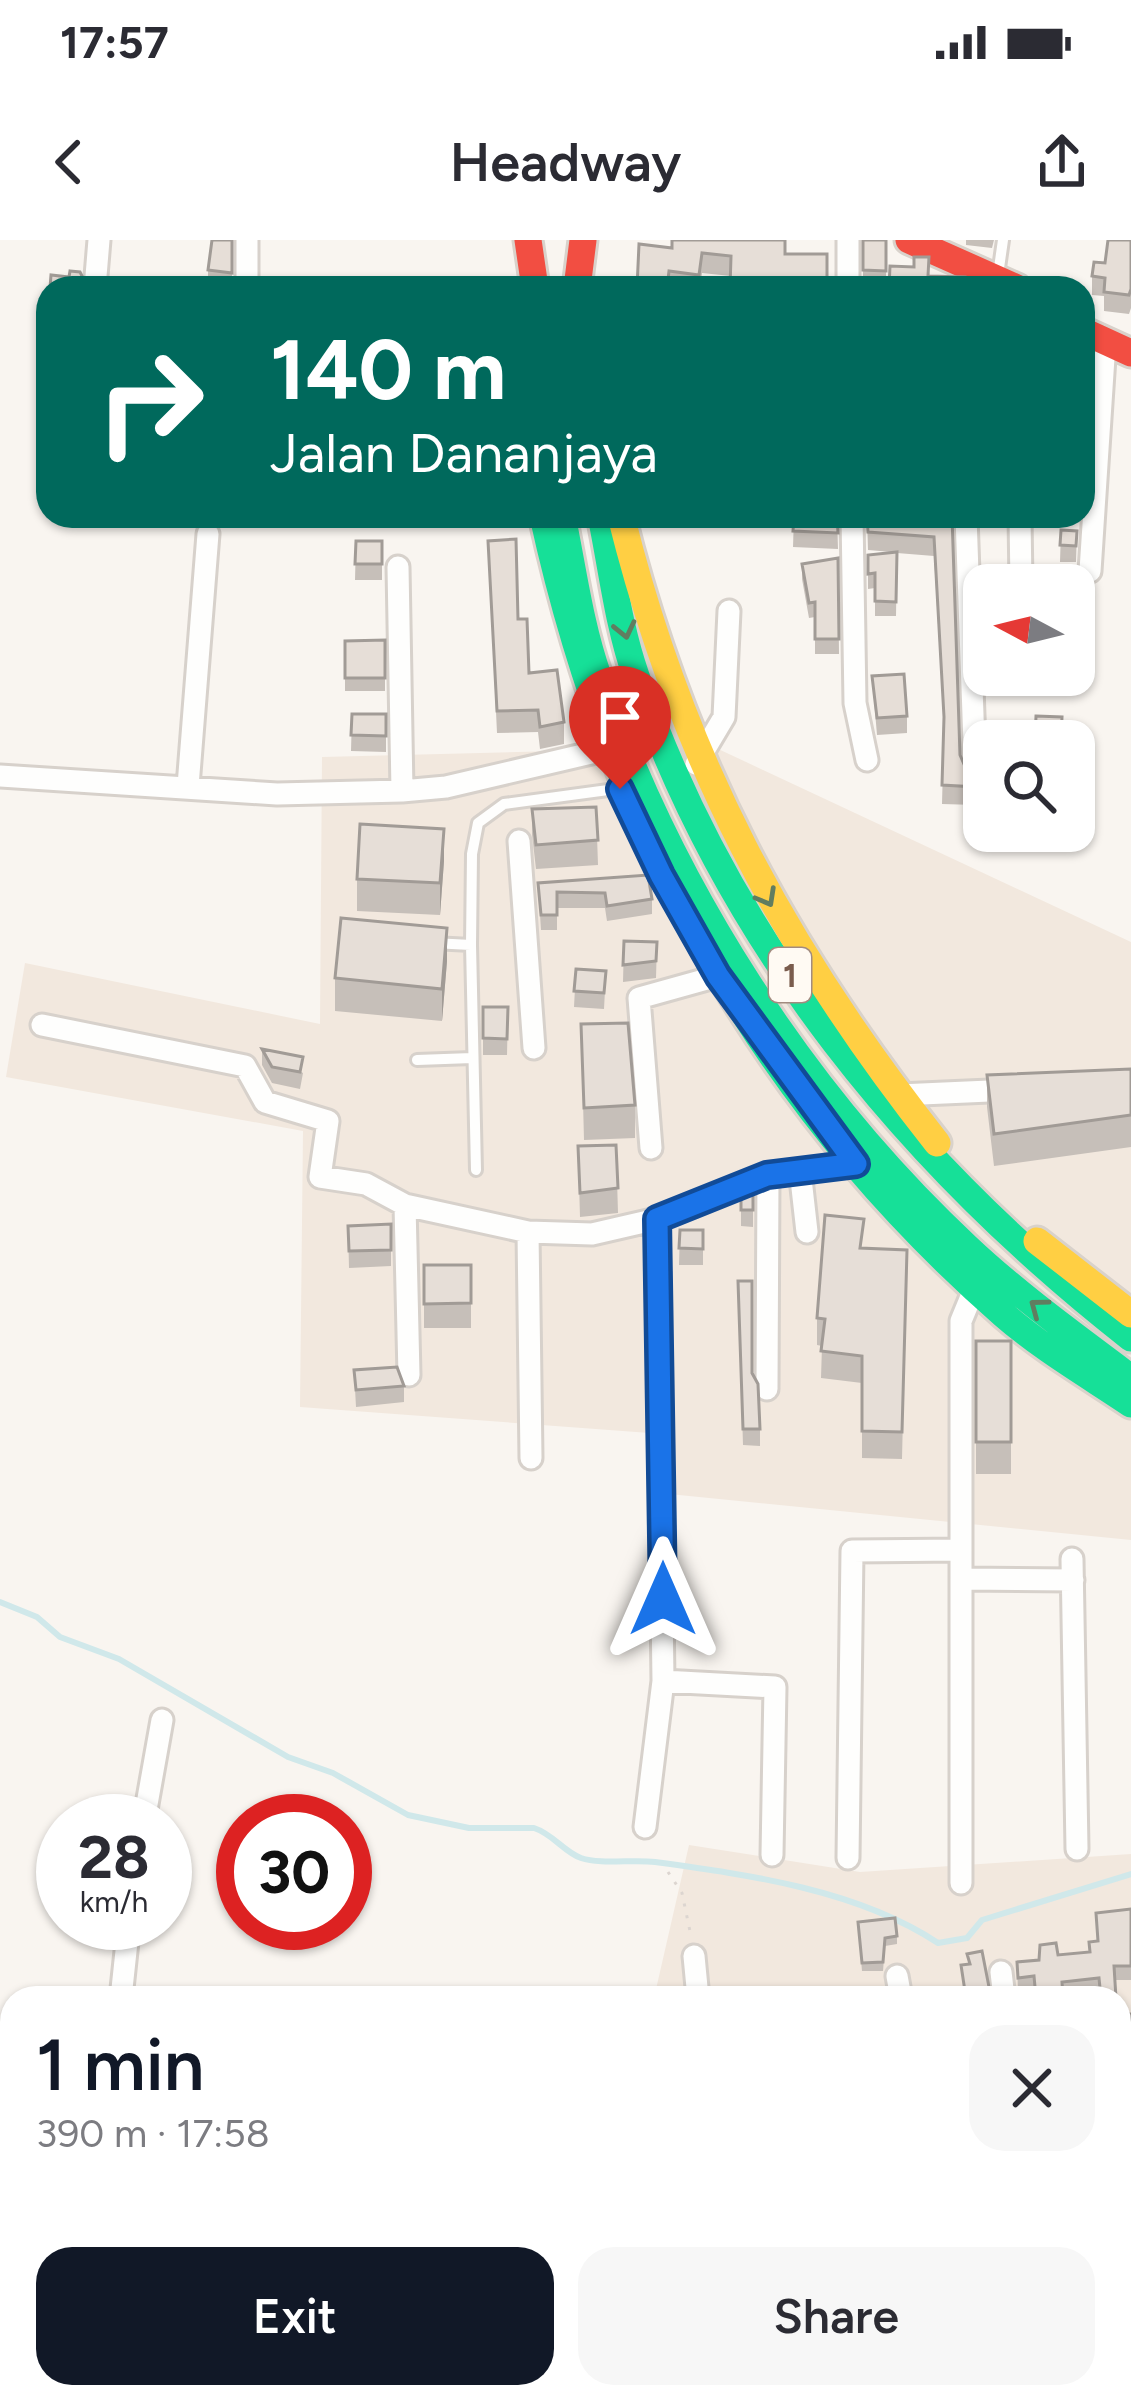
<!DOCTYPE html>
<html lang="en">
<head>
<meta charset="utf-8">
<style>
	:root { --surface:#fff; --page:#f7f7f7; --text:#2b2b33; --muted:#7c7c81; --accent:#111827 }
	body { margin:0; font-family:Figtree,sans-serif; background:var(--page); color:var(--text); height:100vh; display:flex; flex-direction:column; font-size:45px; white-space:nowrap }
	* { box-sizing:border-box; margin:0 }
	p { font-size:39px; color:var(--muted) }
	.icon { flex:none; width:66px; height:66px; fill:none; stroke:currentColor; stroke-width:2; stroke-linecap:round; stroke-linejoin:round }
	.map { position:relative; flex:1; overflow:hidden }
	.panel { position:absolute; left:0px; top:1746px; width:1131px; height:423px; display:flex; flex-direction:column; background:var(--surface); border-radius:36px 36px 0 0; box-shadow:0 3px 9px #0004 }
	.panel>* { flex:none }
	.top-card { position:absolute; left:36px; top:36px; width:1059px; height:252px; border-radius:36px; box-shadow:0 3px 9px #0004; background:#00695c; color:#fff; overflow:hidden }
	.needle { width:78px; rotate:277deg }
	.fabs { position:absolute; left:963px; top:324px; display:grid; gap:24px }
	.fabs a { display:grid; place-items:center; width:132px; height:132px; border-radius:24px; background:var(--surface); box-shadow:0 3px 9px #0004; font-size:60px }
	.speed { position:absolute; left:36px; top:1554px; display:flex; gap:24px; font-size:60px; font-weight:700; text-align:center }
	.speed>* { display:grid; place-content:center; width:156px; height:156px; border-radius:50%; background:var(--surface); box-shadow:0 3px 9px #0004; line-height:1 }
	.speed small { font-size:30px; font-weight:400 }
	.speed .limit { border:18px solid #d22; background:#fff; color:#111 }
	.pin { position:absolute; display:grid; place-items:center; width:102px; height:102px; color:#fff; margin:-123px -51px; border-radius:50% 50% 50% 0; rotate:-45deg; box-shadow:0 0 12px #0007 }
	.pin .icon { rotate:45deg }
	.me { position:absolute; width:132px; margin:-66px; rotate:0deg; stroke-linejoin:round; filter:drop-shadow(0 0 9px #0008) }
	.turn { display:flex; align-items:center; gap:42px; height:252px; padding:0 36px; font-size:54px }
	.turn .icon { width:156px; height:156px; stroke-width:2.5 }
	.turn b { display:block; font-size:84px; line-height:102px }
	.round { display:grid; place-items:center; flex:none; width:126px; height:126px; border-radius:36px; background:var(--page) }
	.headline { display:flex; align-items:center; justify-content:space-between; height:204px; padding:0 36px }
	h1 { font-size:72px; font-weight:600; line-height:90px; color:var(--accent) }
	.action { display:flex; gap:24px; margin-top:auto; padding:24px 36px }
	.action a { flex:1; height:138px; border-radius:36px; background:var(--accent); color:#fff; font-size:48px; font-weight:600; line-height:138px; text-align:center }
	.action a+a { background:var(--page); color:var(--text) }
	.status { display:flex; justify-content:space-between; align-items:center; height:84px; padding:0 60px; background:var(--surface); direction:ltr }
	.status svg { height:33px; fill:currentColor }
	header { display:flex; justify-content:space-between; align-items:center; height:156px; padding:0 36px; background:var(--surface); font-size:54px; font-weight:600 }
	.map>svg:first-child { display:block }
	.residential { fill:#f2e8de }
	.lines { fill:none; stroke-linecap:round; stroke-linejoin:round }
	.stream { stroke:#d0e8ea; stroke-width:6 }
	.lane-casing { stroke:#d7d1cb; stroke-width:16 }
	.street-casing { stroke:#d7d1cb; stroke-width:27 }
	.fast-casing { stroke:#d9d2cb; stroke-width:33 }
	.slow-casing { stroke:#d9d2cb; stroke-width:33 }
	.jam-casing { stroke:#d9d2cb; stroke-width:33 }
	.path { stroke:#dcd5d0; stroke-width:3; stroke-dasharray:3 9; stroke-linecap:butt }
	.lane { stroke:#fefefd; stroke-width:10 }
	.street { stroke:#fefefd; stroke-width:21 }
	.fast { stroke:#16e098; stroke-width:27 }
	.slow { stroke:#ffcf43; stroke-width:27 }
	.jam { stroke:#f24e42; stroke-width:27 }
	.wall { fill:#c6bfb9 }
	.shaded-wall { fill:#a19b96 }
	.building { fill:#e6ded7; stroke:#a19b96; stroke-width:3 }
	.oneway { stroke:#617d60 }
	.route-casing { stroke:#114b97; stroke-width:30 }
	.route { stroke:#1a73e8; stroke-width:21 }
	.labels { text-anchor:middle; stroke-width:9; stroke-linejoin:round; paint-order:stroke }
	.shield { fill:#fffaf3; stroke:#a28b7f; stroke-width:3 }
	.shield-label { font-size:33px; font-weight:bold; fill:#7a5c4d }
</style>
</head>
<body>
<div class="status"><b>17:57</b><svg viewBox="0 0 49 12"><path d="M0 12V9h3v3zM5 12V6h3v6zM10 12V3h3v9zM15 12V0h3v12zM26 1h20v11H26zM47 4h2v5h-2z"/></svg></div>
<header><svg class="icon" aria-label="back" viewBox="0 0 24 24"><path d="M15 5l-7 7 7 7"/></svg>Headway<svg class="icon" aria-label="share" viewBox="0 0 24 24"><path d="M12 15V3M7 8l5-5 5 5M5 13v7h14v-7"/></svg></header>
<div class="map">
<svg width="1131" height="2167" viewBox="0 0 1131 2167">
	<rect width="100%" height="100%" fill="#f9f5f0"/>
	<path class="residential" d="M714,507L1131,702V1300L669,1254L663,1194L300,1167L303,891L6,837L25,723L320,784L322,517Z
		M689,1605L860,1632L1131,1614V2167H616L615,2157H1119V1758H654Z"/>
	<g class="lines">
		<path class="stream" d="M0,1362L37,1377L60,1397L119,1419L288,1517L333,1533L408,1575L469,1588H534C553,1594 564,1612 581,1618C601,1625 633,1619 655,1622C750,1635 858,1650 938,1703L967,1698L982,1680L1131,1634"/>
		<g class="lane-casing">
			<path id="lane" d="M998,35L1003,0
				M433,703L471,705
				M417,820L472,818
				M476,930L471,705L472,614L478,583L504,564L623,548"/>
		</g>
		<g class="street-casing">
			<path id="street" d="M247,0V48
				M848,0V48
				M95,48L99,0
				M852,276L855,463L867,520
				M966,276L975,532
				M1020,276L1021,345
				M1090,331L1105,102
				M1022,435V436
				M696,524L724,477L729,371
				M0,536L277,554L402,551L398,327
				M188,546L208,294
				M402,551L446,547L604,510
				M519,601L534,808
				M42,785L245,826L265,862L328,881L320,937L366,944L405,965L528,992L592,994L657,979L768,935L856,924
				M899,855L1012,850
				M651,908L639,758L718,736
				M800,930L807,992
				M405,965L409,1135
				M528,992L531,1218
				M767,1149L768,935
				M1072,1319L1077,1609
				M961,1339L1073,1340
				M663,1441L775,1447L772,1615
				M144,1581L162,1480
				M645,1587L663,1441L657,979
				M848,1618L852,1311L961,1310
				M961,1643V1081L975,1047
				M694,1716L698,1758
				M1001,1732L1004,1758
				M897,1736L901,1758
				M121,1758L129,1683
				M1119,1845L1131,1844
				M0,1941L12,1943
				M1119,2009L1131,2008
				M725,2157L740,2167
				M913,2157L914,2167
				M998,2157L1000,2167
				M1083,2157L1084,2167
				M106,2167L107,2157
				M230,2167L232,2157
				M440,2167V2157"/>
		</g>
		<g class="fast-casing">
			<path id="fast" d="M543,276C612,591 759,861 1004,1075C1043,1109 1088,1135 1131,1164
				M562,276C573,329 580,385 598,436C671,648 803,854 967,1007C1018,1055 1075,1096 1131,1138
				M601,276C612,329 618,385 636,436C729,705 910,925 1131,1098
				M1119,2121L1131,2120
				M778,2167L825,2157"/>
		</g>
		<g class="slow-casing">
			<path id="slow" d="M621,276C681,518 783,708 937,903
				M1037,1001L1131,1074"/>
		</g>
		<g class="jam-casing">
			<path id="jam" d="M528,0L535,48
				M909,0L1017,48
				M577,48L583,0
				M1083,91L1131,113"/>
		</g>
		<path class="path" d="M668,1632L682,1653L691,1696
			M178,2167L180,2157"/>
		<use href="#lane" class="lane"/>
		<use href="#street" class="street"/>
		<use href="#fast" class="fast"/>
		<use href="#slow" class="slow"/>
		<use href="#jam" class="jam"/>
	</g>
	<path class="wall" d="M232,0V48L208,46V30Z
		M785,0L731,36L702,33L700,48H637L672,8Z
		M863,0H886V47H863Z
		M966,0H994L992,8L966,5Z
		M1131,0V68L1129,74L1104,71V56L1092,55V36Z
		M794,276H837L838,309L793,307Z
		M867,276H952L960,515L967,531H984V578H976V565L942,564L944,488L934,316L897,313L896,376H875V348L868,349V315L892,312L868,310Z
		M1061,290L1077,291L1076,322H1060Z
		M356,301H382V340H355Z
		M488,301L518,379L529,433L564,482V504L540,509L538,492L497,493Z
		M838,318L839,414H815V377L809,378L802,339V324Z
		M385,400V451H345V401Z
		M872,436L907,476V493L877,495Z
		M352,474H386V512L351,511Z
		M596,567L598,625L536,629L532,594V569Z
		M444,621L440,675L357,671V639Z
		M538,643L652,659V674L607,681L605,668H557V690H541Z
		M624,701L657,702L656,738L623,742Z
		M447,721L442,781L335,771V738Z
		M576,729L606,731L604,769L574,767Z
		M483,767H508L507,815H483Z
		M581,784L635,865V898L584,900Z
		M262,809L303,833L300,849L272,843L262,825Z
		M1131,829V907L994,926L987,867V835Z
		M616,905L618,973L580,977L578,906Z
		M753,941V987L741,986V946Z
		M391,984V1026L349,1028L348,986Z
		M680,990H703V1025H679Z
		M863,1008L907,1010L902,1219L862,1218V1143L821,1138L822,1106L817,1105V1078Z
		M424,1025H471V1088H424Z
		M738,1041L760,1189V1206L743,1205Z
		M976,1101H1011V1234H976Z
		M354,1130L404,1146V1162L356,1167Z
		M1131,1669V1740H1115L1116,1758H1100L1099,1752L1063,1756V1758H1034V1750L1018,1752L1017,1722L1089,1712V1702L1097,1701L1096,1673Z
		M858,1682L897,1696V1704L885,1706L883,1731H862Z
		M1131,1774V1827H1119V1775Z
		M1131,2042V2101L1126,2099H1119V2043Z"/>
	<path class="shaded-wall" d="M444,589V621L440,675V643Z
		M447,688V721L442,781V749Z
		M1131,1981V1995L1119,1998V1984Z"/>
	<path class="building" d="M212,0H232V33L208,30Z
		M672,0H785V14H827V48H730L731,16L702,13L699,35L669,31L667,48H637L639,4L672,8Z
		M863,0H886V31L863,30Z
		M1108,0H1131V49L1129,55L1104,52L1105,38L1092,36L1094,22L1105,23Z
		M914,17H929L928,36L965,37V48H889L890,26L914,27Z
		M70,31L80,32L88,48H50L51,35L69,37Z
		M794,276H837L838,293L793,291Z
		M867,276H952L960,515L967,531H984V559H976V547L942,545L944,477L934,297L868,292Z
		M1061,290L1077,291L1076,306L1060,305Z
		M516,299L518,379H527L529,433L557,430L564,482L540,487L538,470L497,471L488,301Z
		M356,301H382V324H355Z
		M897,312L896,362L875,361V333L868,334V315Z
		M838,318L839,399H815V362L809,363L802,324Z
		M984,333L1007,334L1017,345H984Z
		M385,400V438H345V401Z
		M904,434L907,476L877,478L872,436Z
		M352,474H386V496L351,495Z
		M1036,476L1062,477L1061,501H1035Z
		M596,567L598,600L536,605L532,569Z
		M360,584L444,589L440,643L357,639Z
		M648,635L652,659L607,666L605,653L557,652V675H541L538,643Z
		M341,678L447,688L442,749L335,738Z
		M624,701L657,702L656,721L623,725Z
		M576,729L606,731L604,753L574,751Z
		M483,767H508L507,799L483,798Z
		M628,783L635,865L584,868L581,784Z
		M262,809L303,817L300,832L272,827Z
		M1131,829V875L994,894L987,835Z
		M616,905L618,948L580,953L578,906Z
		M753,941V970H741V946Z
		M825,975L864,979L860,1008L907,1010L902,1192L862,1191V1116L821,1111L825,1079L817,1078Z
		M391,984V1010L349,1011L348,986Z
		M680,990H703V1009L679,1008Z
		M424,1025H471V1063L424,1064Z
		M738,1041H752V1133L758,1144L760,1189H743Z
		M976,1101H1011V1202H976Z
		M397,1127L404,1146L356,1150L354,1130Z
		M1131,1669V1726H1114L1116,1758H1101L1099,1738L1062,1742L1063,1758H1036L1034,1736L1018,1738L1017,1722L1039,1720L1040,1705L1056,1703L1058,1715L1090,1712L1089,1702L1098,1701L1096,1673Z
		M895,1678L897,1696L885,1698L883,1722L862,1723L858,1682Z
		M982,1711L989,1747L1002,1758H966L961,1725L970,1724L967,1714Z
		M1131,1774V1813H1119V1775Z
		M1131,1845V1981L1119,1984V1950H1122L1119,1923V1846Z
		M1131,2042V2087L1126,2084L1119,2085V2043Z
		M1131,2148V2167H1099V2157H1119V2150Z
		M76,2157H97L104,2167H74Z
		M952,2157H987L990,2164L998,2167H953Z
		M1039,2157H1069L1071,2167H1010L1040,2162Z
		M615,2161V2167H493V2165Z
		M721,2163V2167H693Z"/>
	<defs><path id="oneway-chevron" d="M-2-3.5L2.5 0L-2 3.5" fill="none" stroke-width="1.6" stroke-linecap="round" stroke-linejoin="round" transform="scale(3)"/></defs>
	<g class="oneway">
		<use href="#oneway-chevron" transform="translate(625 390) rotate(77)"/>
		<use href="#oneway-chevron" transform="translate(767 658) rotate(61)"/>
		<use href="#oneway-chevron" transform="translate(1038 1067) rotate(-143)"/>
	</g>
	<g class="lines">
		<g class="route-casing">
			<path id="route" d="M620,549L661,635L718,736L856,924L767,935L657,979L663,1359"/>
		</g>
		<use href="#route" class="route"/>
	</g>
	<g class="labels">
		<rect class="shield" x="769" y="708" width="42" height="54" rx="9"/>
		<g class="shield-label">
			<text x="790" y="747">1</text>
		</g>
	</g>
</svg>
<div class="fabs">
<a><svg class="needle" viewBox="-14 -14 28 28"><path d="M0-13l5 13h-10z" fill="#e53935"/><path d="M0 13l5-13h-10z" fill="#7c7c81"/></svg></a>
<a><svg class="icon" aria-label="search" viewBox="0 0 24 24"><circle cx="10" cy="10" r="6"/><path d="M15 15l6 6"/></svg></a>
</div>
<div class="speed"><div>28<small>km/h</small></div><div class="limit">30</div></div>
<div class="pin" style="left:620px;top:549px;background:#d93025"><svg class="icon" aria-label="arrive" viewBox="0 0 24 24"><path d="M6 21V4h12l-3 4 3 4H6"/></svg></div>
<svg class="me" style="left:663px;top:1359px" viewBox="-20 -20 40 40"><path d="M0-17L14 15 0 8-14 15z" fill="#1a73e8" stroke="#fff" stroke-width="4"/></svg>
<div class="top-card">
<div class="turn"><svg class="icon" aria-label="right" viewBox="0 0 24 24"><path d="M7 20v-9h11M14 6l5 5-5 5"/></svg><div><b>140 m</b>Jalan Dananjaya</div></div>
</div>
<section class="panel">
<div class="headline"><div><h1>1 min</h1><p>390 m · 17:58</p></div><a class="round"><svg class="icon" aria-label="close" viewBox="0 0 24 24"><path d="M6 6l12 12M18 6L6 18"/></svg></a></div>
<div class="action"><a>Exit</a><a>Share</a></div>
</section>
</div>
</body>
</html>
